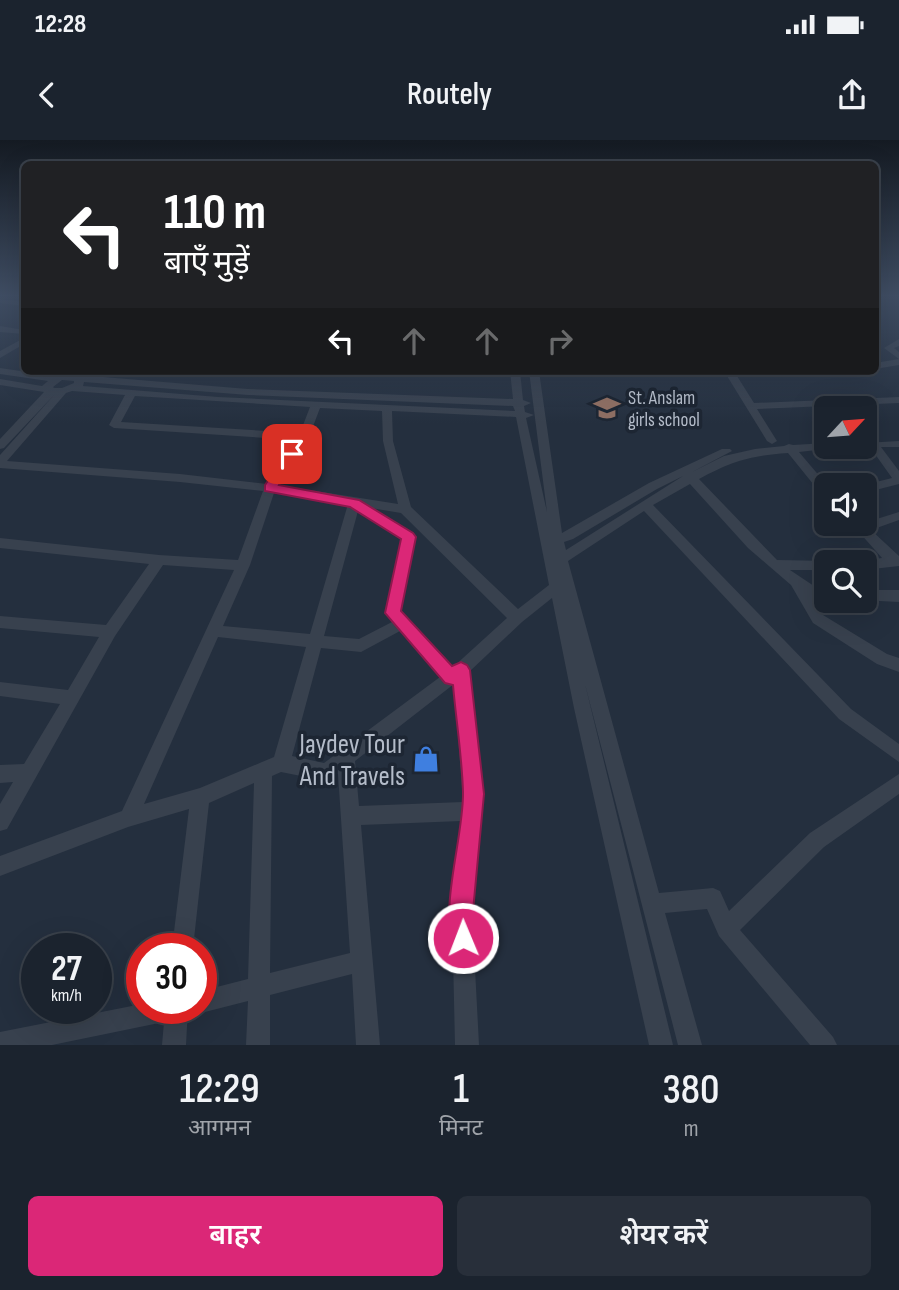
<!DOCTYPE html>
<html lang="hi">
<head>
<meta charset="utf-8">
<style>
	:root { --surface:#1b232e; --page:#282f3a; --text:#f1f3f6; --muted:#a0a4aa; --line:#39404a; --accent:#db2777 }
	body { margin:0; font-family:"Sofia Sans Condensed","Noto Sans Devanagari",sans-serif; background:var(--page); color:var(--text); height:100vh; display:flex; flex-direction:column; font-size:26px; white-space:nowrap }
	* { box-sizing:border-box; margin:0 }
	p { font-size:23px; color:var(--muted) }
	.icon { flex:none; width:38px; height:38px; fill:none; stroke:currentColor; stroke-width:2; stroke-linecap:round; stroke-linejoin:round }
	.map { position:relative; height:905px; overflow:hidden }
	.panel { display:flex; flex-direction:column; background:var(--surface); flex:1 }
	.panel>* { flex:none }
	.banner { position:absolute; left:21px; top:21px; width:858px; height:214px; border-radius:10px; box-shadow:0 7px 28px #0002,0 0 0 2px var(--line); background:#202124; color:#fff; overflow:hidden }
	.needle { width:46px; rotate:64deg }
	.fabs { position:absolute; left:814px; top:256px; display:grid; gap:14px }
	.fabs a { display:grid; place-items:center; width:63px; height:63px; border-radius:10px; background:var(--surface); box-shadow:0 7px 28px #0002,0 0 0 2px var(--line); font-size:35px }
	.speed { position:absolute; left:21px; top:793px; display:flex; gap:14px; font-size:35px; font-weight:700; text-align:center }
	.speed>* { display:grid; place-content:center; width:91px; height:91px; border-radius:50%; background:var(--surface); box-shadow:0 7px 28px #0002,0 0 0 2px var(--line); line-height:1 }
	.speed small { font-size:18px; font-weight:400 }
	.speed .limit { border:10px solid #d22; background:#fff; color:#111 }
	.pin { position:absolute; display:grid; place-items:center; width:60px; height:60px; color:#fff; margin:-30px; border-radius:14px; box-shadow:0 4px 10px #0006 }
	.me { position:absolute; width:77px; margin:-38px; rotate:359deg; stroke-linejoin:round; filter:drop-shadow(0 0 5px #0008) }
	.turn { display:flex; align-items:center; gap:24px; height:147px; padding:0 28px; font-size:32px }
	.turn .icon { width:91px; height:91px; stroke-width:2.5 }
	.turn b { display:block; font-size:49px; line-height:60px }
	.lanes { display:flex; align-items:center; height:66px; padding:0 28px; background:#0003; justify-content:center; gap:35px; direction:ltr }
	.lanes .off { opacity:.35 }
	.eta { display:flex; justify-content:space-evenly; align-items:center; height:119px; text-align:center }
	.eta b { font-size:42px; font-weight:600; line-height:49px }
	.cta { display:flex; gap:14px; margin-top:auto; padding:14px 28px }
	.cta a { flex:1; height:80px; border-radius:10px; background:var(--accent); color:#fff; font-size:28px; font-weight:600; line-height:80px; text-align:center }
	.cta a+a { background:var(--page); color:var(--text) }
	.status { display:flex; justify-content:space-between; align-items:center; height:49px; padding:0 35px; background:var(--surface); direction:ltr }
	.status svg { height:19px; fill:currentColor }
	header { display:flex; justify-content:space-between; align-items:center; height:91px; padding:0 28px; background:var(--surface); font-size:32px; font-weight:600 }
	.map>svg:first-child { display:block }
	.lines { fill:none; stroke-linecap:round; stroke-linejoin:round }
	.minor { fill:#38414e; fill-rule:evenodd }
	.route { fill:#db2777; stroke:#8e194d; stroke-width:2 }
	.labels { text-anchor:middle; stroke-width:7; stroke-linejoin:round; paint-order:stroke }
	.far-poi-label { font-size:19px; fill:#b4bcc9; stroke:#1d2633; text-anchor:start }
	.near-poi-label { font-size:28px; fill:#b4bcc9; stroke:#1d2633; text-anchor:end }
</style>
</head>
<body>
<div class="status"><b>12:28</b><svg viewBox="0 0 49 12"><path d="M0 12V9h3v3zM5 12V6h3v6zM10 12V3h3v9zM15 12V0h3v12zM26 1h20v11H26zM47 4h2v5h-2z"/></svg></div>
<header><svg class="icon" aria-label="back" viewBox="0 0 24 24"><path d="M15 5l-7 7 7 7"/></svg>Routely<svg class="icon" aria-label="share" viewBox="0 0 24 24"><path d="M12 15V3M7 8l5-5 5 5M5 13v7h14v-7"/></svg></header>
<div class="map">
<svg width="899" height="905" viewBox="0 0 899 905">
	<rect width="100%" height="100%" fill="#242f3e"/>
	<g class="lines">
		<path class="minor" d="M0,159L24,162V166L0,163Z
			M0,186L24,190V194L0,192Z
			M24,198V204L0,218V211Z
			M899,199V206L894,208L899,212V219L884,208Z
			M899,219V225L875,229V223Z
			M0,228L55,236L60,234L79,235L248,249L513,259L510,231H520L523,260L531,263L524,266L525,272L534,275L526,278L547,372L529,231H539L562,393L649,343L722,309H730L732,311L692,332L724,316L755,309L784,306L789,304L793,305L826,303V306H831L826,309L799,312L827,345L826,356L822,355L788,313C749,316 733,321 699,339L777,420L831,421L826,422V430H790L814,446L826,449L827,460L812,456L823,475L887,514L899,518V532L877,524L813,483L791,445L748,408L690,344L653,365L851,569L899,604V622L839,579L644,371L568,421L659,753L713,748L720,751L729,771L810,693L899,634V654L824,707L740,790L833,897L837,905H810L719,796L707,769L665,773L702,905H678L585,544L673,905H649L574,568L552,458L522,482L469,532L482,654L472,771L479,905H455L452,771L461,681L361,685L380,905H356L352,834L270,855V905H246L248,861L201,873L193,870L192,868H201V851L248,839L254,643L209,663L193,808H172L189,669L128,687L0,736V716L122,671L234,430L163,425L115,496L7,689L0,691V664L13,642L0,643V625L24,624L60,564L0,556V542L68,550L99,497L0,488V476L106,485L149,424L0,408V398L159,415L238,420L263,351L180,342L0,328V315L55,254L4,308L0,309V299L44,252L0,245V239L42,246L48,241L0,234ZM62,240L74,241V243L62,248H54L53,247ZM84,242L248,255L513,266L515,271L218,257L83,246ZM72,251L125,255L109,285L114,288L297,300L267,344L180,334L7,321L66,253ZM135,256L310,267L300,293L121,282ZM320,268L382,271L383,301L398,364L278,345L309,297ZM392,271L516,277L549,445L518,469L411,367L393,301ZM683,336L566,410L564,402L573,399L657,349ZM274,353L348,364L310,494L223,486L250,425ZM371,368L401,373L507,478L452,528L400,471L414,397ZM358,371L401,399L386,473L392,482L359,499L324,496ZM400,491L440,537L324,623L292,616L321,508L361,512ZM218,497L306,507L274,617L200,648L144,664ZM454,544L463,662L359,666L355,621ZM281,632L326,641L338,634L350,813L270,833L272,636Z
			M724,231H786L781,234L737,236L754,263L899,257V263L757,269L777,301L772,304L767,301Z
			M899,301V307H881L899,331V344L864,353V345L892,338L870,307L865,306L864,303Z
			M899,372V380L871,390L899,416V426L864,430V422L859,421L882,418L851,383H864Z
			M864,450H899V462L860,460H864Z
			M142,864V868H188L186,905H162L164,882L52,905H0V892Z"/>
	</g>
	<linearGradient id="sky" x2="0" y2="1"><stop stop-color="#141a22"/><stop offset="0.55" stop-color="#3f4d63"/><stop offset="1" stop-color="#3f4d63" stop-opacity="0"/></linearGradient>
	<rect width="899" height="283" fill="url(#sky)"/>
	<path class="route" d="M292,310L299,314L279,345L359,360L413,393L416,397L401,471L452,526L461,522L467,525L470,530L484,654L473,771L475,798L471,806L463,810L454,806C439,768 464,695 463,652C462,616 456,580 453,545L445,543L385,473L401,399L350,367L265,351V345L288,311Z"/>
	<defs>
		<g id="school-bare" transform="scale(2.1)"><path d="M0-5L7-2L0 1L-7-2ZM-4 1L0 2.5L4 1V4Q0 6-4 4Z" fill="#8d6e63" stroke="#1d2633" stroke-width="2.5" paint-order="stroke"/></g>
		<g id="shop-bare" transform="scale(2.1)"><path d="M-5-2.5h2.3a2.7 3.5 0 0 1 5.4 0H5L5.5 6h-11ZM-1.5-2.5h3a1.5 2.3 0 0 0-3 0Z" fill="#3f7fe0" stroke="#1d2633" stroke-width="2.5" paint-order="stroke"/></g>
	</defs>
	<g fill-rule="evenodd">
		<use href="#school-bare" x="607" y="268"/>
		<use href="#shop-bare" x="426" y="619"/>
	</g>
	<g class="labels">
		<g class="far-poi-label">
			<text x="628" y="264">St. Anslam<tspan x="628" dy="22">girls school</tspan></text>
		</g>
		<g class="near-poi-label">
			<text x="405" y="613">Jaydev Tour<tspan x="405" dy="32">And Travels</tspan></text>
		</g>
	</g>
</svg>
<div class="fabs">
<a><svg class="needle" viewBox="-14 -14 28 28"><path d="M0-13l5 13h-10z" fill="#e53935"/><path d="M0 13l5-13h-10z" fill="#a0a4aa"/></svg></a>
<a><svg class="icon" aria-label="sound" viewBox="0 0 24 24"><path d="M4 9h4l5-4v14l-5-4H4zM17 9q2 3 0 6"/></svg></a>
<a><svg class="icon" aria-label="search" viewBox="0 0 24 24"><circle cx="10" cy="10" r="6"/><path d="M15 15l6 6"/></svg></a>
</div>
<div class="speed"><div>27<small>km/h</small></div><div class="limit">30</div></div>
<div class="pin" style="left:292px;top:314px;background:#d93025"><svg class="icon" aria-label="arrive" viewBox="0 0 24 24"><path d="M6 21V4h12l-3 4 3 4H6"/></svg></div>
<svg class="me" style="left:463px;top:798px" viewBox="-20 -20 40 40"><circle r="17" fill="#db2777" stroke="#fff" stroke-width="3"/><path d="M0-11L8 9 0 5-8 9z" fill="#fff"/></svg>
<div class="banner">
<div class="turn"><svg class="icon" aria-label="left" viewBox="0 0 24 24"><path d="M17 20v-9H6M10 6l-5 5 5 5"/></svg><div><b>110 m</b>बाएँ मुड़ें</div></div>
<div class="lanes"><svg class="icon" aria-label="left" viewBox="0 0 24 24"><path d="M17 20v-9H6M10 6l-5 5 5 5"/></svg><svg class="icon off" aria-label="ahead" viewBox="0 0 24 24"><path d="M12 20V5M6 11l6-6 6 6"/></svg><svg class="icon off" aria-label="ahead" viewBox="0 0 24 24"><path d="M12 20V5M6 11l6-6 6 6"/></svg><svg class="icon off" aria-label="right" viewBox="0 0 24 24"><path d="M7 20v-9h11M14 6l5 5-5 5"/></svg></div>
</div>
</div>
<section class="panel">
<div class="eta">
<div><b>12:29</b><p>आगमन</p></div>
<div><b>1</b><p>मिनट</p></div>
<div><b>380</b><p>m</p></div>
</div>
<div class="cta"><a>बाहर</a><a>शेयर करें</a></div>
</section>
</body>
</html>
